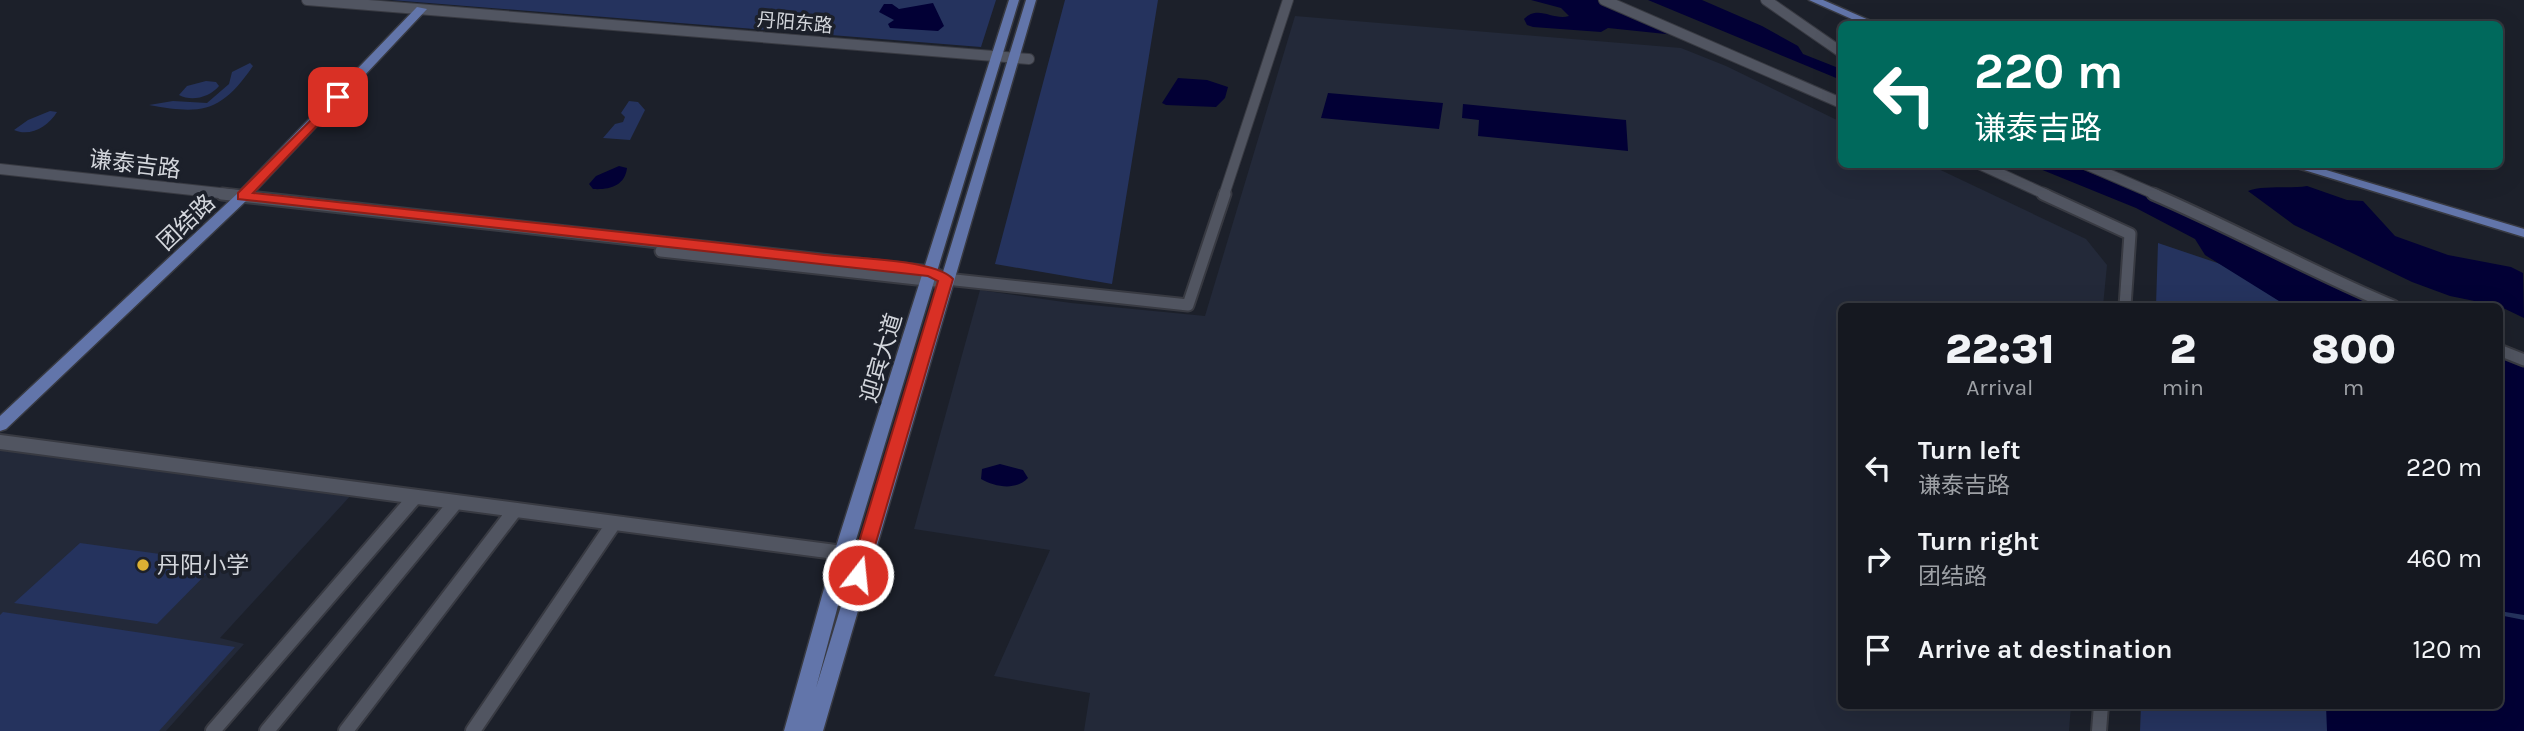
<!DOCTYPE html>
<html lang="en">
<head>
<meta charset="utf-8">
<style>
	:root { --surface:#151820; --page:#22252d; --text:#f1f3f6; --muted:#9da0a5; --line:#34373e }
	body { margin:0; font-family:Karla,"Noto Sans SC",sans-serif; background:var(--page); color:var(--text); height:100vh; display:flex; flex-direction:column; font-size:26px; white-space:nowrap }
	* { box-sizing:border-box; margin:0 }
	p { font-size:23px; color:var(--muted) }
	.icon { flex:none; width:38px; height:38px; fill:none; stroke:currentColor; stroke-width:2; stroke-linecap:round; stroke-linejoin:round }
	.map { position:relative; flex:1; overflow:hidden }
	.side { position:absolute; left:1838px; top:303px; width:665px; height:406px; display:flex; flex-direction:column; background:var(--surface); border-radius:10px; box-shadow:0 7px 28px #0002,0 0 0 2px var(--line) }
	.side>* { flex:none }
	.guide { position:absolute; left:1838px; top:21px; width:665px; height:147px; border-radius:10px; box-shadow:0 7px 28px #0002,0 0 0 2px var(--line); background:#00695c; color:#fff; overflow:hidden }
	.pin { position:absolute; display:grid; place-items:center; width:60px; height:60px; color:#fff; margin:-30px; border-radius:14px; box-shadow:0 4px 10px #0006 }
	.me { position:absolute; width:77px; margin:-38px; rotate:16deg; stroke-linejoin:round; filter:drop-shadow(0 0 5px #0008) }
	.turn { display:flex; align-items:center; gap:24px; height:147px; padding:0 21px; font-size:32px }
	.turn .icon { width:91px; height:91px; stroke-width:2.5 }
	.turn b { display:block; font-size:49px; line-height:60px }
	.eta { display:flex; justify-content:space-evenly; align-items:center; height:119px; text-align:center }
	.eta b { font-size:42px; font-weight:800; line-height:49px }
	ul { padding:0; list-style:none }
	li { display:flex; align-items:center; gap:21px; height:91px; padding:0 21px }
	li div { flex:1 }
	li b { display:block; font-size:26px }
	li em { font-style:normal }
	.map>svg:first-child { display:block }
	.built { fill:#232939 }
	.green { fill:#25335e }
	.water { fill:#020035 }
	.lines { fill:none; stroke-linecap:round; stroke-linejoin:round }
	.minor-far2-casing { stroke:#383a42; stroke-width:12 }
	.minor-far1-casing { stroke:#383a42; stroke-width:15 }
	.minor-casing { stroke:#383a42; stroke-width:18 }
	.major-casing { stroke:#383a42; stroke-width:3 }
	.minor-far2 { stroke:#515561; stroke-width:10 }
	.minor-far1 { stroke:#515561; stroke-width:11 }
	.minor { stroke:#515561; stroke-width:14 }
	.major { fill:#6275aa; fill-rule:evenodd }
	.route { fill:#d93025; stroke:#8d1f18; stroke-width:2 }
	.poi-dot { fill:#ddb133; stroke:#1c202a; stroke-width:2.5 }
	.labels { text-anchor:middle; stroke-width:7; stroke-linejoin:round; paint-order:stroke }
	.far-street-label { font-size:19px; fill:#d3d6dc; stroke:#1c202a }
	.street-label { font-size:23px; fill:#d3d6dc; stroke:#1c202a }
	.poi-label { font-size:23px; fill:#d3d6dc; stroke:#1c202a; text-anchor:start }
</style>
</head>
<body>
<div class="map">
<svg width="2524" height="731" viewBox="0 0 2524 731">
	<rect width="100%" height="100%" fill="#1c202a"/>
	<path class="built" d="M1295,16L1681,48L1726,66L1841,122V164L1930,165L2086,239L2107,265L2103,306H1841V705H2071L2069,731H1084L1090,693L994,676L1050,550L914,529L980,290L1071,303L1205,316Z
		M0,450L353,493L220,638L244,644L166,731H0Z"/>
	<path class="green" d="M391,0H996L981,47Z
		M1065,0H1158L1112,284L995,264Z
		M250,63L253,66C221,112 203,115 149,105L173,101L207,103L229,84L232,72Z
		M206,81L216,82L219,86C210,97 192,102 179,95L187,86Z
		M629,101L638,102L645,110L630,140L603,138L615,124L623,122L625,117L621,113Z
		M50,111L57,112C48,127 30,137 14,130L28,120Z
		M2158,243L2345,306H2156Z
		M2499,358L2524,367V731H2140L2141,705H2499Z
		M80,543L218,562L157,624L14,603Z
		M3,612L235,647L159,731H0V615Z"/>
	<path class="water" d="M1531,0H1597L1675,35L1608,28L1601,32L1533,27L1527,25L1524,19C1538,4 1553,21 1569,16L1561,8Z
		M1648,0H1702L1762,26L1798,46L1803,54L1841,69V80Z
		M933,3L944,26L938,31L890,28L888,24L894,20L879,12L884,4H892L899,9Z
		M1178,78L1207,80L1228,87L1225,98L1216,107L1166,105L1162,103Z
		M1328,93L1443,103L1439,129L1321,118Z
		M1463,104L1626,120L1628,151L1478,136L1479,120L1462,118Z
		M2030,165H2070L2148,195L2376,306H2287L2205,255L2195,239L2136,208Z
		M619,166L627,168C625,186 609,190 593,189L589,184L596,176Z
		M2307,186L2347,200L2363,201L2395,236L2448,255L2511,267L2523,273L2524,318L2499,306L2450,296L2412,282L2294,225L2248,191C2261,185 2290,189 2307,186Z
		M2499,354L2524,363V615L2499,611Z
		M1000,464L1023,470L1028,478C1016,491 995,487 981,479L982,469Z
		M2499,615L2524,620V731H2327L2326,705H2499Z"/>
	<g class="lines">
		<g class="minor-far2-casing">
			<path id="minor-far2" d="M307,0L1029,59
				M1604,0L1841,103
				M1766,0L1841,52
				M1979,164L2047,195
				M2085,164L2157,195
				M0,169L238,195
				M1224,195L1288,0"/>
		</g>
		<g class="minor-far1-casing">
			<path id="minor-far1" d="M222,194L931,272L946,279L1188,305L1225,194
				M2043,194L2130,234L2125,306
				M2153,194C2235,229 2311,272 2393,306
				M661,251L935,281
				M2499,350L2524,360"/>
		</g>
		<g class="minor-casing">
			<path id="minor" d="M0,442L843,553
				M213,731L415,497
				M267,731L456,502
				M346,731L515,510
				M473,731L614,523
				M2099,731L2101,705"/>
		</g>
		<g class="major-casing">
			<path id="major" d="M1009,0H1019L852,553L816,688L1026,0H1036L823,731H784L834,553Z
				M1809,0H1823L1878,24H1863Z
				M417,7L427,9L248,199L6,429L0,431V416L238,193Z
				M2284,164H2306L2524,229V237Z"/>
		</g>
		<use href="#minor-far2" class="minor-far2"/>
		<use href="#minor-far1" class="minor-far1"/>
		<use href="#minor" class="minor"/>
		<use href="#major" class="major"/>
	</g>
	<path class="route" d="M338,93L342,94V99L253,193C444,214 634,232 824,255C852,258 935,259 953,279L865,580H852L849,575L938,281L928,276L238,199V193Z"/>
	<circle class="poi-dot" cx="143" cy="565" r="7"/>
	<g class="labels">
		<g class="far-street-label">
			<text transform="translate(795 22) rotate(5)" y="7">丹阳东路</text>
		</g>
		<g class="street-label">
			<text transform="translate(135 164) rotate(7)" y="8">谦泰吉路</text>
			<text transform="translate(186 222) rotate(-43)" y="8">团结路</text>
			<text transform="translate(881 358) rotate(-73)" y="8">迎宾大道</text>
		</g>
		<g class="poi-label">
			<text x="157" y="573">丹阳小学</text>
		</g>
	</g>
</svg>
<div class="pin" style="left:338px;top:97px;background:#d93025"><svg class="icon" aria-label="arrive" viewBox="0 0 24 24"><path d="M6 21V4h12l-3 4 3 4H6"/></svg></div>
<svg class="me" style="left:858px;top:575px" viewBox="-20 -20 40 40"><circle r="17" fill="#d93025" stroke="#fff" stroke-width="3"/><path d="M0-11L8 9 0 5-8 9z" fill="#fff"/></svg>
<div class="guide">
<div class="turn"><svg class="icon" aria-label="left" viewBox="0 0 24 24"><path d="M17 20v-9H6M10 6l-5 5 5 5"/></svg><div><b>220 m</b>谦泰吉路</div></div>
</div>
<section class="side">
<div class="eta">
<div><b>22:31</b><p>Arrival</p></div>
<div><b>2</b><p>min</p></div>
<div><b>800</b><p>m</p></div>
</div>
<ul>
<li><svg class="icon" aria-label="left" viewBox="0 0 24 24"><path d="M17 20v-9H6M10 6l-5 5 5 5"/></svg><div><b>Turn left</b><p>谦泰吉路</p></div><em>220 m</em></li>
<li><svg class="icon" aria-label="right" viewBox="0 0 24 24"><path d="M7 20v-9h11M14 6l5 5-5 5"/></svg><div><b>Turn right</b><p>团结路</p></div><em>460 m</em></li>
<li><svg class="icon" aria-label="arrive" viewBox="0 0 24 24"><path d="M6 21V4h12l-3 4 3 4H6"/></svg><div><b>Arrive at destination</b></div><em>120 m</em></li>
</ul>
</section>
</div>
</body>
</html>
